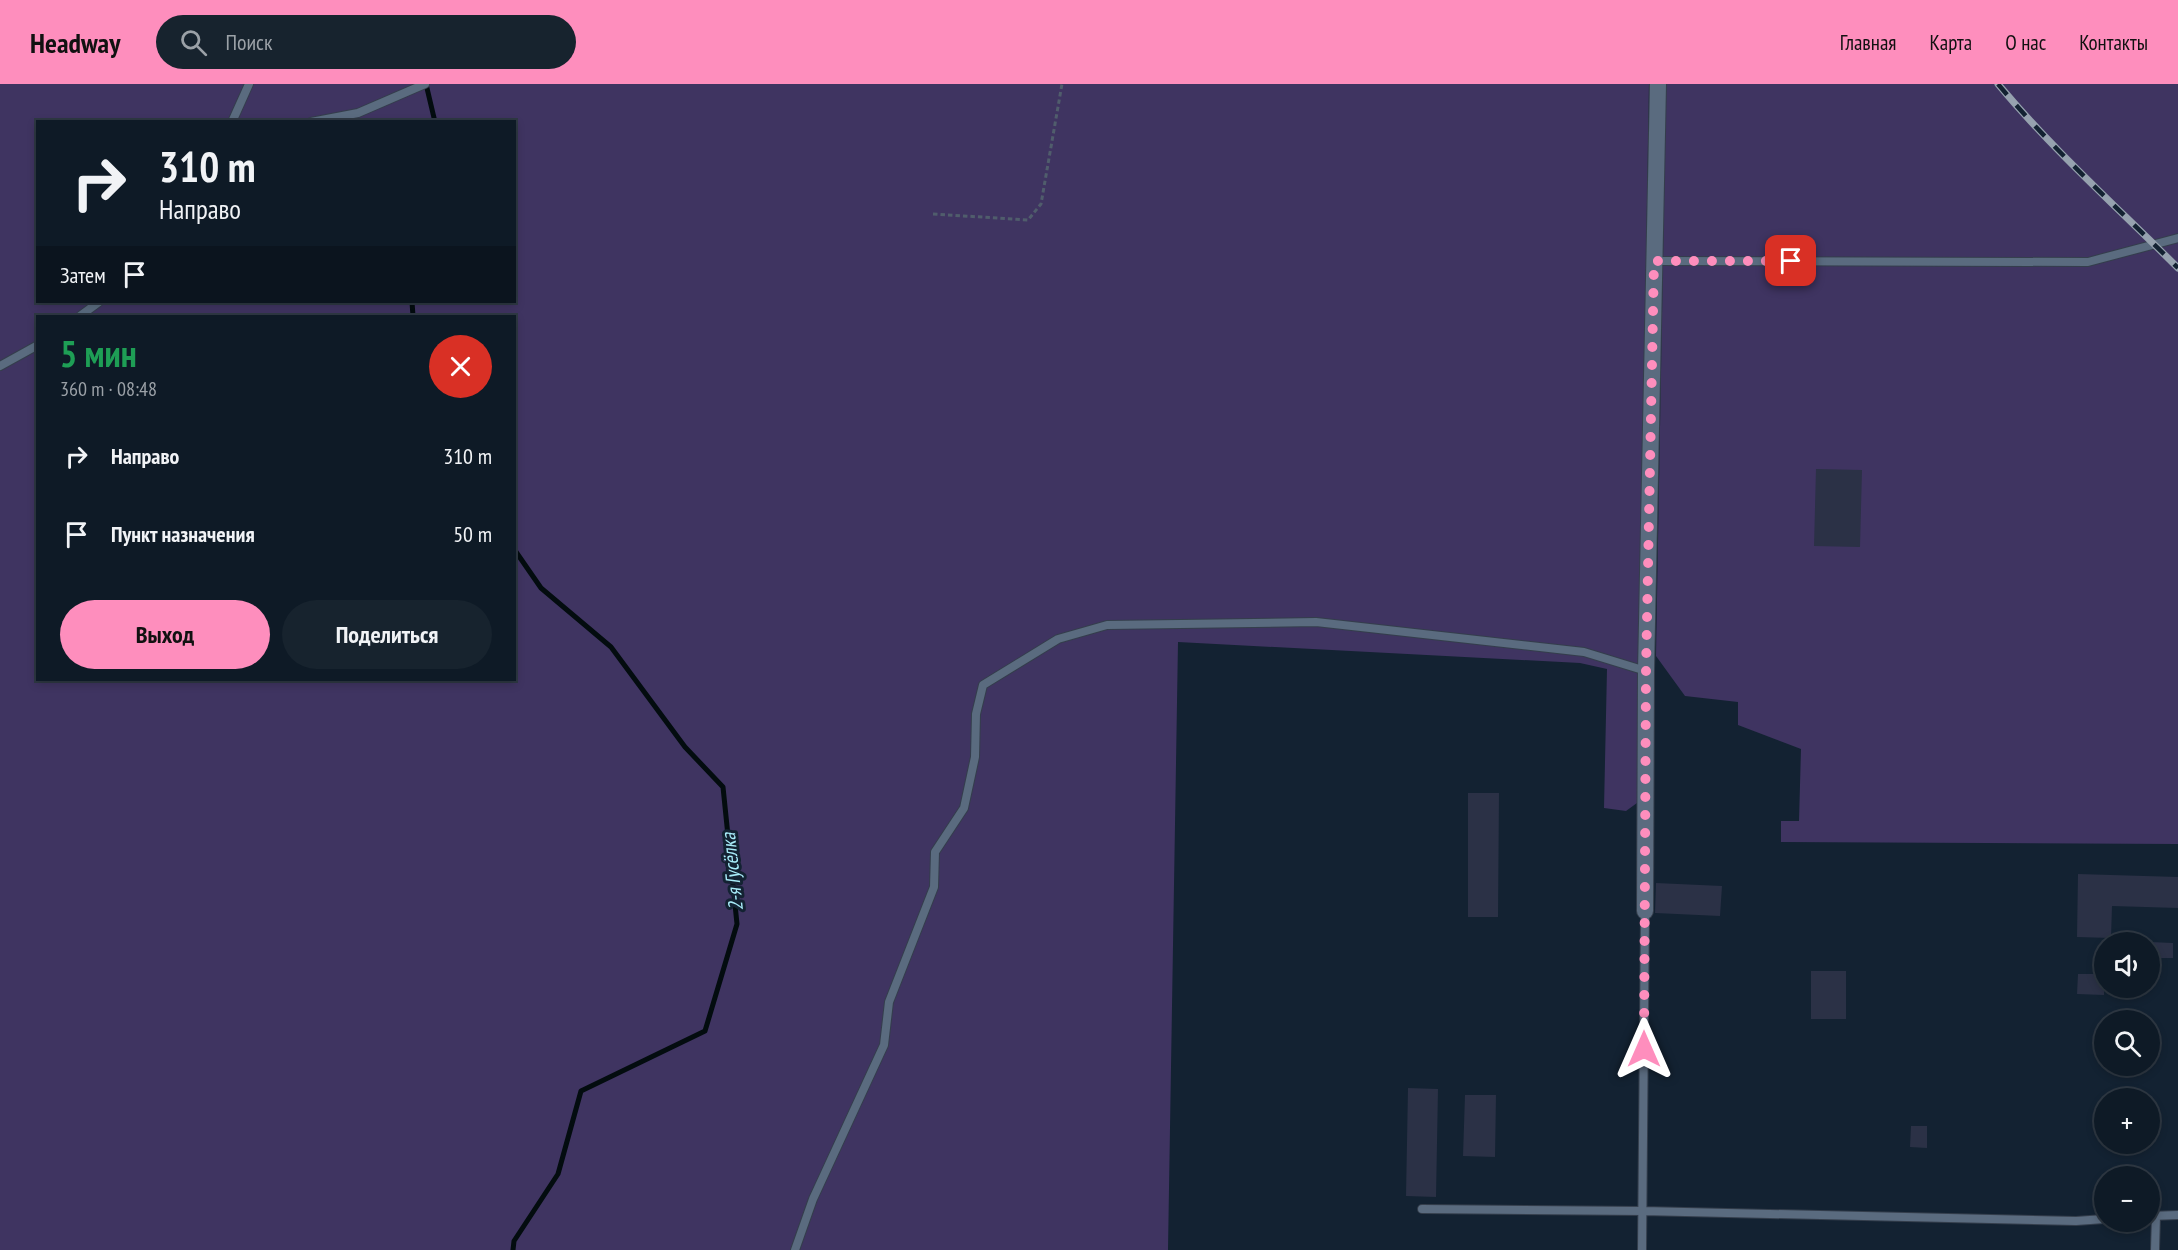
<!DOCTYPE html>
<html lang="ru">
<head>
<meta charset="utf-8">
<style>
	:root { --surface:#0e1a26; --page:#17232e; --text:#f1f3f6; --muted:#9ba1a7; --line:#2e3843; --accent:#fe8ebd }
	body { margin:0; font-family:"PT Sans Narrow",sans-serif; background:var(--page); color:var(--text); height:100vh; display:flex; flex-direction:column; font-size:22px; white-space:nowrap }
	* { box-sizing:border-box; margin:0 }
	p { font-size:20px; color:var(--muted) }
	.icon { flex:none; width:33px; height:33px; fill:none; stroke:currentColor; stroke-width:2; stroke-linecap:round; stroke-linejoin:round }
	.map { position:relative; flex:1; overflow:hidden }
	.side { position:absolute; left:36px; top:231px; width:480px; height:366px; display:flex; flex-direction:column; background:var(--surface); border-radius:0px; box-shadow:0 3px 9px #0003,0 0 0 2px var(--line) }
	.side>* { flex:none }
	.guide { position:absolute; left:36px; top:36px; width:480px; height:183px; border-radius:0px; box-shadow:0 3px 9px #0003,0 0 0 2px var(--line); background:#0e1a26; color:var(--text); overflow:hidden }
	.tools { position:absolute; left:2094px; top:848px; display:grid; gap:12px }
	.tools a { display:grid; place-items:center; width:66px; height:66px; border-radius:50%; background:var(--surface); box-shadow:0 3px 9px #0003,0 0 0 2px var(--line); font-size:30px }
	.pin { position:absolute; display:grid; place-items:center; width:51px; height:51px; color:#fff; margin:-26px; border-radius:12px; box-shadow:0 3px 9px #0006 }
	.me { position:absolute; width:66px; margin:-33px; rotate:0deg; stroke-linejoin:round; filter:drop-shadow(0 0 4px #0008) }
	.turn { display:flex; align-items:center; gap:21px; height:126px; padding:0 24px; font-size:27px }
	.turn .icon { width:78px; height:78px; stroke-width:2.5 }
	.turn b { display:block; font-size:42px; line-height:51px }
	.then { display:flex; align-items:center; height:57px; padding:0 24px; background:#0003; gap:12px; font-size:22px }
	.round { display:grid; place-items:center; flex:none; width:63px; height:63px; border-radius:32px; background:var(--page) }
	.head { display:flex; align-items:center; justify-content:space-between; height:102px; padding:0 24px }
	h1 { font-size:36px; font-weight:600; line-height:45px; color:#1e9e55 }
	.action { display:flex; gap:12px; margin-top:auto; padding:12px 24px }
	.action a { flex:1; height:69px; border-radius:36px; background:var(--accent); color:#111; font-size:24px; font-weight:600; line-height:69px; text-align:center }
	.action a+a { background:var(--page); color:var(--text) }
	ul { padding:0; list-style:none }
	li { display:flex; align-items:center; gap:18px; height:78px; padding:0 24px }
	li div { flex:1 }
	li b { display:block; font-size:22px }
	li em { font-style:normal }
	header { display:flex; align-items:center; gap:36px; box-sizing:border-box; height:84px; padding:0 30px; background:var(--accent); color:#111 }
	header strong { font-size:28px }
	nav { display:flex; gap:33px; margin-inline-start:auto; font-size:21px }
	.search { width:420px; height:54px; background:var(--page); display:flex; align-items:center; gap:15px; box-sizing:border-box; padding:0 21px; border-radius:33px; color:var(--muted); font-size:22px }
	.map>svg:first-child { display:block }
	.green { fill:#3f3461; fill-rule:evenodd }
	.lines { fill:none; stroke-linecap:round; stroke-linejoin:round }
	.stream { stroke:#030c0f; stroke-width:5 }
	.building { fill:#2b3146 }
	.service-casing { stroke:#343e4c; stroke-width:10 }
	.minor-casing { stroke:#343e4c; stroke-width:18 }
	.path { stroke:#505d6c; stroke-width:3; stroke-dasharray:4.5 3; stroke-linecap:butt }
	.service { stroke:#5a6b7f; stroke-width:8 }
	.minor { stroke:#5a6b7f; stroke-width:16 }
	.rail-casing { stroke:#96a2af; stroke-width:7 }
	.rail { stroke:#132232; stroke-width:4.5; stroke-dasharray:14; stroke-linecap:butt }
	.route { stroke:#fe8ebd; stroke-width:10; stroke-dasharray:0 18 }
	.labels { text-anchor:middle; stroke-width:6; stroke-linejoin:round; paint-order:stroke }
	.water-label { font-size:20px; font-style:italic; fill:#a8ecf9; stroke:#132232 }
</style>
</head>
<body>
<header>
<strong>Headway</strong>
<div class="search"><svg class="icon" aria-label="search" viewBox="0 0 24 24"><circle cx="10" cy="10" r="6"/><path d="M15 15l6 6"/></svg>Поиск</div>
<nav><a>Главная</a><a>Карта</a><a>О нас</a><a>Контакты</a></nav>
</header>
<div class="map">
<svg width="2178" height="1166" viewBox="0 0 2178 1166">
	<rect width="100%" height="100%" fill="#132232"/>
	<path class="green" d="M0,0H1649L1637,719L1626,727L1604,724L1607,585L1580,579L1178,558L1168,1166H0ZM38,38H514V218H38ZM38,232H514V596H38Z
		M1666,0H2178V760L1781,758V737H1799L1801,665L1738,641V618L1685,612L1656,572Z"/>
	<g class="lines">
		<path class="stream" d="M426,0L435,38
			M412,218L413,232
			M513,1166L514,1157L558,1090L581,1007L705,947L737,840L723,703L685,663L611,563L541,504L514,465"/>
	</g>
	<path class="building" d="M1816,385L1862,386L1860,463L1814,462Z
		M1468,709H1499L1498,833H1468Z
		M2078,790L2178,793V824L2112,822L2111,854L2077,853Z
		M1656,799L1722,802L1720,832L1655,829Z
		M2150,858L2173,859V874H2150Z
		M1811,887H1846V935H1811Z
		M2078,890H2104V911L2077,910Z
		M1408,1004L1438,1005L1436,1113L1406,1112Z
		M1465,1011H1496L1495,1073L1463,1072Z
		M1911,1042H1927V1064L1910,1063Z"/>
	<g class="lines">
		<g class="service-casing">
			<path id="service" d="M232,38L249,0
				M311,38L358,29L425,0
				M1654,177L2088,178L2178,154
				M80,232L99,218
				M0,282L38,261
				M1422,1125L1643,1127L2076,1137L2104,1135
				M2150,1132L2178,1131
				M795,1166L813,1115L884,961L889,918L934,803L935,768L964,724L975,673L976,630L983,601L1058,555L1107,541L1316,538L1584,568L1646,587
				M1642,1166L1645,827
				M2155,1166L2156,1131"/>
		</g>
		<g class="minor-casing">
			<path id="minor" d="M1645,827L1646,587L1658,0"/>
		</g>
		<path class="path" d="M933,130L1028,136L1041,120L1062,0"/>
		<use href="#service" class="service"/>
		<use href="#minor" class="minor"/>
		<g class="rail-casing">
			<path id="rail" d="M1998,0C2053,66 2117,123 2178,184"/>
		</g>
		<use href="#rail" class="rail"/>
	</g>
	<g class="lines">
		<path class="route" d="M1644,965L1646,587L1654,177H1791"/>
	</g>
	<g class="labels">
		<g class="water-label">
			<text transform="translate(732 788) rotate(-96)" y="7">2-я Гусёлка</text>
		</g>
	</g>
</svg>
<div class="tools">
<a><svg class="icon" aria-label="sound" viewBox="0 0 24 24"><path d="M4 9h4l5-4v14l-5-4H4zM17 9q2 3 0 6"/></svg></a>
<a><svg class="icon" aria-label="search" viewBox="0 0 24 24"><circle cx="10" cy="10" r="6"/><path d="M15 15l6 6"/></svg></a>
<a>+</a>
<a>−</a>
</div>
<div class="pin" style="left:1791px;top:177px;background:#d93025"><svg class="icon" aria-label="arrive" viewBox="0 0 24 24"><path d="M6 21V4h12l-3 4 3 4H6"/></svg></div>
<svg class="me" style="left:1644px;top:965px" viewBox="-20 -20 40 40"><path d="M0-17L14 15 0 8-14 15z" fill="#fe8ebd" stroke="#fff" stroke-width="4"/></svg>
<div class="guide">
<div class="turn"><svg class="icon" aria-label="right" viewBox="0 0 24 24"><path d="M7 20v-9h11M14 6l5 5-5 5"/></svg><div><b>310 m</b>Направо</div></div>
<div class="then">Затем<svg class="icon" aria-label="arrive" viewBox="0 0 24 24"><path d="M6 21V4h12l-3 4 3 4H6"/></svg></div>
</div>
<section class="side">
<div class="head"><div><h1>5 мин</h1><p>360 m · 08:48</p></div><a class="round" style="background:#d93025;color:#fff"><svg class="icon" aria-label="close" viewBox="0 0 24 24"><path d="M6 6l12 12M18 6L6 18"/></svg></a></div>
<ul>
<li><svg class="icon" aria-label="right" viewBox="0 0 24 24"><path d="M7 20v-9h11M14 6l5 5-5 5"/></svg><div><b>Направо</b></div><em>310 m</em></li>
<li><svg class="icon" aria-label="arrive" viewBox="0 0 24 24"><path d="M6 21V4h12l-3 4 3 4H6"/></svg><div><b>Пункт назначения</b></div><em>50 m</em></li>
</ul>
<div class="action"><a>Выход</a><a>Поделиться</a></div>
</section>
</div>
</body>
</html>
